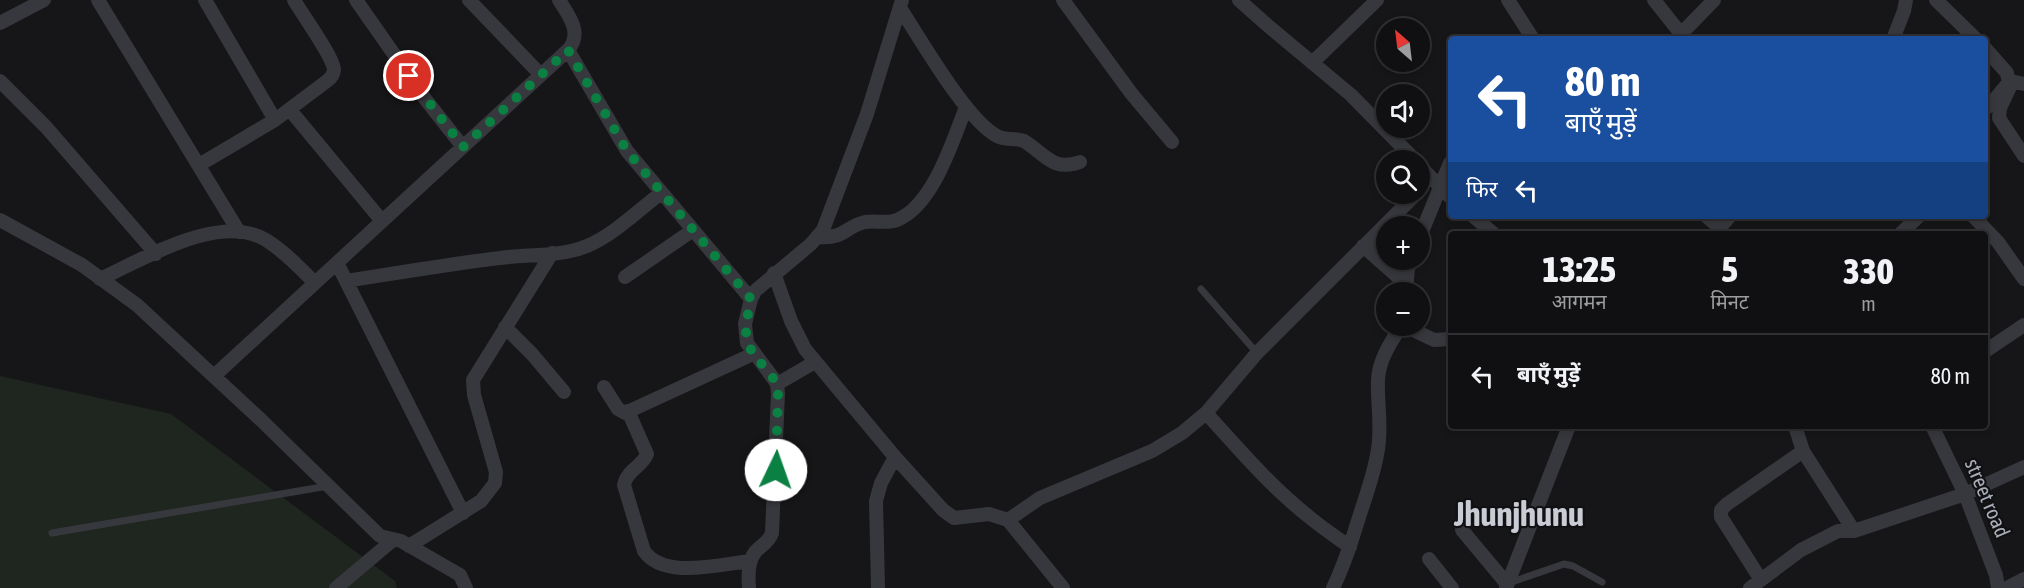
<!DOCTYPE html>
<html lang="hi">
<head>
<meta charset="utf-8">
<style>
	:root { --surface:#101012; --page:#19191b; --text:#f1f3f6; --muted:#9c9d9f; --line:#303032 }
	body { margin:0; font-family:"Asap Condensed","Noto Sans Devanagari",sans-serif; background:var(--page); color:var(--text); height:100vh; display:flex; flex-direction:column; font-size:22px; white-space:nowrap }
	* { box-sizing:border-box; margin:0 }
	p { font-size:20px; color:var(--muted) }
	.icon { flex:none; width:33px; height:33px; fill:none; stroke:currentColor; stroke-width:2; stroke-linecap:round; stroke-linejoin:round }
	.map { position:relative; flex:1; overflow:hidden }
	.details { position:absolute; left:1448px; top:231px; width:540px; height:198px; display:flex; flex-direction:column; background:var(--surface); border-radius:6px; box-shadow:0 3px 9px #0003,0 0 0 2px var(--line) }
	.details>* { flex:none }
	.hud { position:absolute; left:1448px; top:36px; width:540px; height:183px; border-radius:6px; box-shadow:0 3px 9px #0003,0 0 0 2px var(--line); background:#1a4fa0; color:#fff; overflow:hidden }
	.needle { width:39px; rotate:332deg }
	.controls { position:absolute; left:1376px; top:18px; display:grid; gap:12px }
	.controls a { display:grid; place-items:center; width:54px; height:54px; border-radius:50%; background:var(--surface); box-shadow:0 3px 9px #0003,0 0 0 2px var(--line); font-size:30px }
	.pin { position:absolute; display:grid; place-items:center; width:51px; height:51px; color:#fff; margin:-26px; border:3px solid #fff; border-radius:50%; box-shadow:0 2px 6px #0007 }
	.me { position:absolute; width:66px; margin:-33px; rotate:3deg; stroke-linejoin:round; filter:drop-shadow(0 0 4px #0008) }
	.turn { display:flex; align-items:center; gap:21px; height:126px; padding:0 18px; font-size:27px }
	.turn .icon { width:78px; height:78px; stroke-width:2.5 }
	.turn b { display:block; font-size:42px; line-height:51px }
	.then { display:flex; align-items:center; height:57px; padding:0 18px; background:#0003; gap:12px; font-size:22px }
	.eta { display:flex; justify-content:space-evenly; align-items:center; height:102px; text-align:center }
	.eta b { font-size:36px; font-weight:800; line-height:42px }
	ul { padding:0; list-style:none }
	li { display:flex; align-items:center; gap:18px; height:84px; padding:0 18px; border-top:2px solid var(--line) }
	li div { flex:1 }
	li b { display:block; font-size:22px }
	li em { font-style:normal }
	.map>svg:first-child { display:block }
	.green { fill:#1e261f }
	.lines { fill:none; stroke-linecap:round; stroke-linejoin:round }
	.lane { stroke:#37383d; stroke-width:7 }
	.street { stroke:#37383d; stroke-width:14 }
	.route { stroke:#0b8043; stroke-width:10; stroke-dasharray:0 18 }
	.labels { text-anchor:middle; stroke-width:4.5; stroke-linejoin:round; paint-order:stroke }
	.street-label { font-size:21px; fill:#a8adb8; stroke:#111113 }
	.town-label { font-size:33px; font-weight:bold; fill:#c9ccd4; stroke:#111113 }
</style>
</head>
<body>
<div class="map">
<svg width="2024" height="588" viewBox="0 0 2024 588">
	<rect width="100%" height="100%" fill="#161618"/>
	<path class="green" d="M0,376L171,414L395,581L397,588H0Z"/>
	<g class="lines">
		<path class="lane" d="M1201,289L1257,353
			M52,533L328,486
			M1509,583L1564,564L1573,566L1602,582"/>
		<path class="street" d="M98,0L239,232
			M205,0L275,120
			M356,0L426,100L463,147
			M469,0L541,75
			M1063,0L1131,93L1172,142
			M1239,0L1266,24L1351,95L1415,160
			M1508,0L1533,39
			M1654,0L1681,34
			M1936,0L1976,39
			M900,8C920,38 967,121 997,136C1005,141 1015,137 1024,141C1045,154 1053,172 1080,162
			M0,23L44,0
			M1676,39L1714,0
			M1893,39L1904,11L1906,0
			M1984,47L2007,73L2010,87L2000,108L1999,118L2024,156
			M568,50L627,151L751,299
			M1312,63L1377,0
			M0,81L46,127L156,254
			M290,110L382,221
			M1984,110L1991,104L2010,81L2024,84
			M199,165L275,120L327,81C331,78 334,74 334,69C332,55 302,14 294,0
			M1419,165L1450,197
			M1473,216L1494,234
			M1706,216L1719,227
			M1973,216L1998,242L2024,279
			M0,220L82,265L137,305L260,419L380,536L401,541L460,575L466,588
			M1714,234L1730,216
			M1900,234L1919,216
			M818,237C846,239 844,227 865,222C876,220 887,224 897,220C933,206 953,140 966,107
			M1419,239L1450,163
			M1363,246L1406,284
			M337,263L463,513
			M774,273L791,321L805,349L895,457L943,510L954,518L989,514L1008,520L1063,588
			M625,277L693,230
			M100,279C144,259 219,212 266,240C284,251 300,268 315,283
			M346,281C397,273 449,264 500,258C528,254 560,257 587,246C612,236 639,210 661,193
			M1406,290L1408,269L1411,260
			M1405,326L1434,340L1450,339
			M505,327L532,354L564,392
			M1984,352L2024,325
			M214,376L568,50C583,33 569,16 559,0
			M777,384L815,362
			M604,387L618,409L625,413L753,354
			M628,411L647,454C642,467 627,470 624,485L644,551C664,580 720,564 751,561
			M1206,413C1238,448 1270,486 1308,516C1321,527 1336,537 1350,547
			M1795,426L1803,451L1854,531
			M1932,426L1965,494L1996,575L1998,588
			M1008,520L1040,498L1152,451L1182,433L1206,413L1257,353L1416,194
			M1462,530L1507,584
			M409,546L481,501L495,483L496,472L474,395L473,380L552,253
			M1429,559L1452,588
			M1761,580L1721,517V510L1727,504L1803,451
			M336,588L393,540
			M749,588C748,576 748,560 756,551C762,545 769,542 772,533L778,393L777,384L773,378L747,343L745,324L751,299L755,291L811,244L823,230L867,114L902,0
			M878,588L876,501L881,483L895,457
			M1333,588C1345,563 1353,537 1361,511C1368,490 1375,470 1378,449C1382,425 1377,403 1378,380C1379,359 1391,342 1401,326
			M1506,588L1569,426
			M1750,588L1801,550L1838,531H1854L1965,494L2024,467
			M2007,588L2024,579"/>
	</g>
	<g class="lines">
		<path class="route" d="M409,76L463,147L568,50L627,151L751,299C741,345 745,343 773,378L777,384L778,393L776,470"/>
	</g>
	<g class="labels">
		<g class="street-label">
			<text transform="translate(1987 498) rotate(67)" y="7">street road</text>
		</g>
		<g class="town-label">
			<text x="1519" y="526">Jhunjhunu</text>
		</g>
	</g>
</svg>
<div class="controls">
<a><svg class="needle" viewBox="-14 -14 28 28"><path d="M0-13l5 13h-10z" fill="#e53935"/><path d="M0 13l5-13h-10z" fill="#9c9d9f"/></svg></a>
<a><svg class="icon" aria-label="sound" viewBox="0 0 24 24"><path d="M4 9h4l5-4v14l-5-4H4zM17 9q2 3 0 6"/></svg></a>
<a><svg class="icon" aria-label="search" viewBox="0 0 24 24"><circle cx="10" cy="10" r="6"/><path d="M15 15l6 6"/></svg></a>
<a>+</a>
<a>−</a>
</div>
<div class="pin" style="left:409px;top:76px;background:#d93025"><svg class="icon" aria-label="arrive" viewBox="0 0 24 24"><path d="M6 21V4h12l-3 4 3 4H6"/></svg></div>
<svg class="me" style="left:776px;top:470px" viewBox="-20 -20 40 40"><circle r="19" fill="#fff"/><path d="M0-13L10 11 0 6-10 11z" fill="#0b8043"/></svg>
<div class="hud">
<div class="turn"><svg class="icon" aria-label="left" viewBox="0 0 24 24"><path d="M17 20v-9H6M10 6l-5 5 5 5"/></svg><div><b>80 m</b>बाएँ मुड़ें</div></div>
<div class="then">फिर<svg class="icon" aria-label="left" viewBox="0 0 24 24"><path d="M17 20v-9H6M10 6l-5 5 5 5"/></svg></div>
</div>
<section class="details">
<div class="eta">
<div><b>13:25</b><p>आगमन</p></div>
<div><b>5</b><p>मिनट</p></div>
<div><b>330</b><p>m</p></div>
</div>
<ul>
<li><svg class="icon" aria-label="left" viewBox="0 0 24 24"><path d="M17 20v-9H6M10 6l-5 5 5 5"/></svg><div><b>बाएँ मुड़ें</b></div><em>80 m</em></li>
</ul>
</section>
</div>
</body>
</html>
